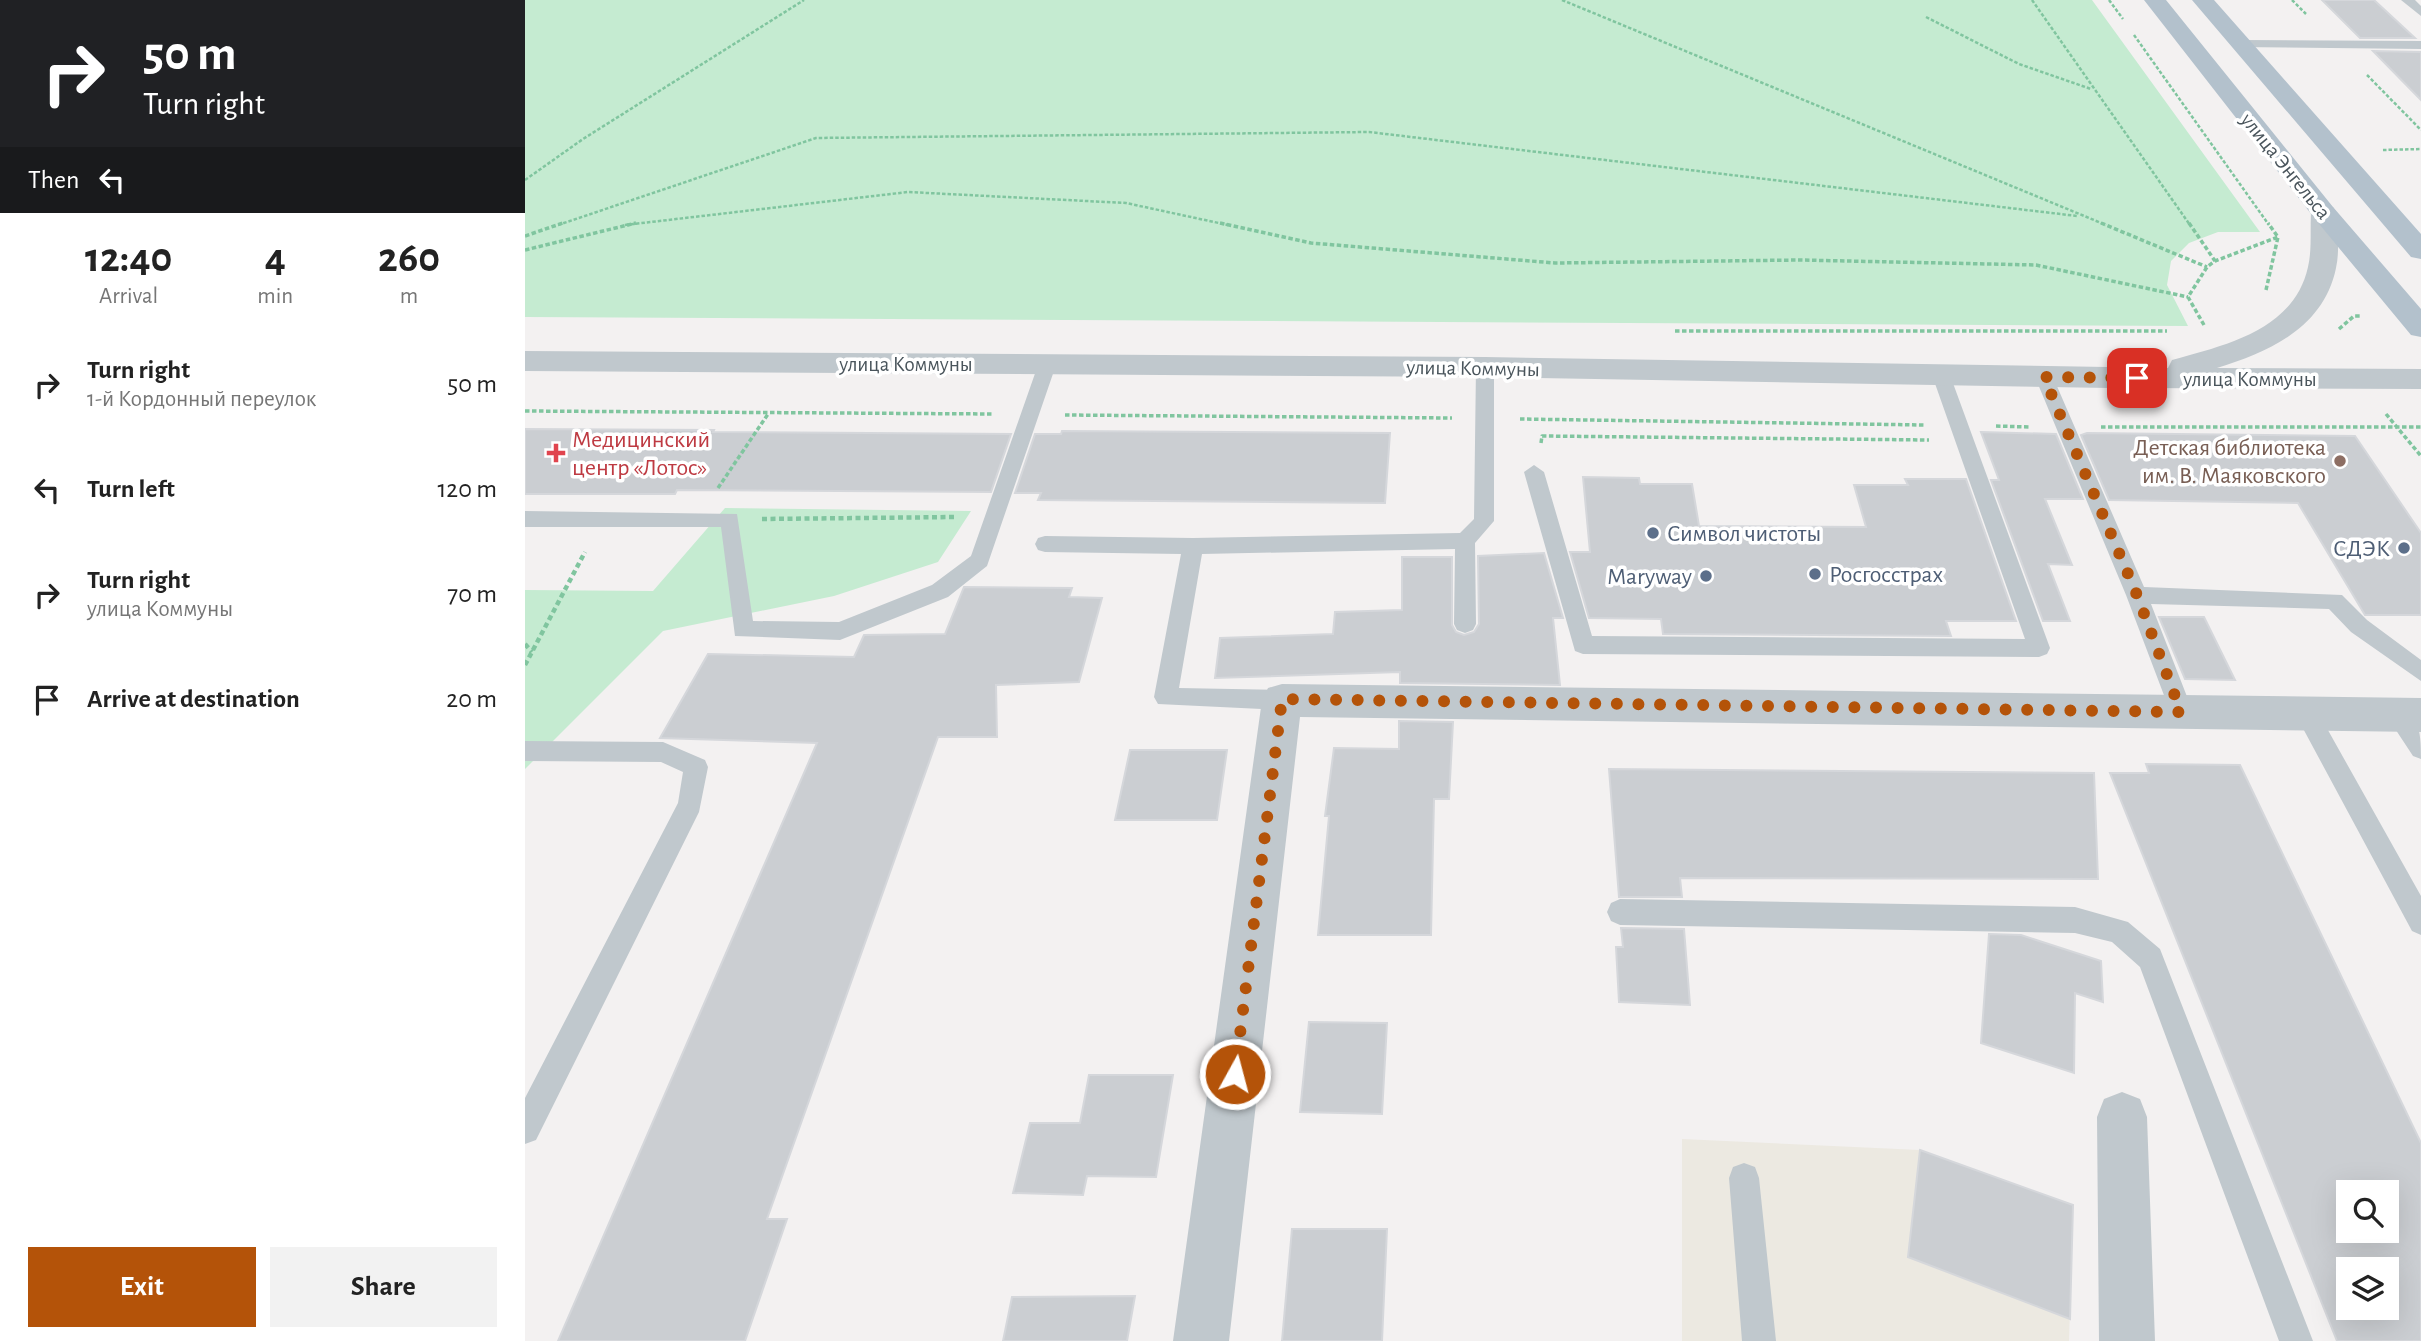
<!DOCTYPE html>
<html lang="en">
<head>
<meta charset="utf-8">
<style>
	:root { --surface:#fff; --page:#f2f2f2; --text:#222; --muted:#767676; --accent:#b45309 }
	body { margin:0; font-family:"Alegreya Sans",sans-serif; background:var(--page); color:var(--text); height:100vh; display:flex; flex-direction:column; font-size:26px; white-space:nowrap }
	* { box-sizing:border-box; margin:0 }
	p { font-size:23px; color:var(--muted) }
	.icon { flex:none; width:38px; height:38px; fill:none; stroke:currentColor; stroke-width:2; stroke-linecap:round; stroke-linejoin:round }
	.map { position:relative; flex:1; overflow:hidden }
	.sheet { display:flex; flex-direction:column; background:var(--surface); width:525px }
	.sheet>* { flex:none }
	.hud { background:#202124; color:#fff; overflow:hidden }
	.buttons { position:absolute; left:1811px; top:1180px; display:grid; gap:14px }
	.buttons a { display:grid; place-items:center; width:63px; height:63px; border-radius:0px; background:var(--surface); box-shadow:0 7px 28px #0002; font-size:35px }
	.pin { position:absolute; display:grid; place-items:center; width:60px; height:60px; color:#fff; margin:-30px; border-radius:14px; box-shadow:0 4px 10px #0006 }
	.me { position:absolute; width:77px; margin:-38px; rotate:7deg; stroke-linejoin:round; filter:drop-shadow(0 0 5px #0008) }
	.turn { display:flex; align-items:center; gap:24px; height:147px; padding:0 28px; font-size:32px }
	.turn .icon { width:91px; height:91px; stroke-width:2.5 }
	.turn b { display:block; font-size:49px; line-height:60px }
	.then { display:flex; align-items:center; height:66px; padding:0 28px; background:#0003; gap:14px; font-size:26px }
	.eta { display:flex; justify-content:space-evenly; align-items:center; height:119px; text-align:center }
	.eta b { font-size:42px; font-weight:600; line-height:49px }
	.cta { display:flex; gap:14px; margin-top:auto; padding:14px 28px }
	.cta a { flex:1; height:80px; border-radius:0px; background:var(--accent); color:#fff; font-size:28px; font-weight:600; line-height:80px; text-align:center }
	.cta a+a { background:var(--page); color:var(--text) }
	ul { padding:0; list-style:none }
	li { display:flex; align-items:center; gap:21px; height:105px; padding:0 28px }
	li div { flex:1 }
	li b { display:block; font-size:26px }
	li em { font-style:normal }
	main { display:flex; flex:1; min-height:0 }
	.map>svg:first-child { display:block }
	.commercial { fill:#ece9e1 }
	.green { fill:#c5ebd1 }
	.building { fill:#cbced2; stroke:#d5d7db; stroke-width:2; fill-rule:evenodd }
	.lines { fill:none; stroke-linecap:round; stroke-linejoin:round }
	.path-far2 { stroke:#80c59f; stroke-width:2.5; stroke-dasharray:3.5 2; stroke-linecap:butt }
	.path-far1 { stroke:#80c59f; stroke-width:3.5; stroke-dasharray:4.5 2.5; stroke-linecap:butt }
	.path { stroke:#80c59f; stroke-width:4.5; stroke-dasharray:5 3.5; stroke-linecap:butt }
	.service { fill:#c0c8cd; fill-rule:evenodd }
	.minor { fill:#c0c8cd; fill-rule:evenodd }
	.tertiary { fill:#c0c8cd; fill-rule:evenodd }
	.primary { fill:#b3c1cc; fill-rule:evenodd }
	.route { stroke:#b45309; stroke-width:12; stroke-dasharray:0 21.6 }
	.health-dot { fill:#e0444e; stroke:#fff; stroke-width:2.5 }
	.education-dot { fill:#8d6e63; stroke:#fff; stroke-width:2.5 }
	.service-dot { fill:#5c6f8a; stroke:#fff; stroke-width:2.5 }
	.labels { text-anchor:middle; stroke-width:7; stroke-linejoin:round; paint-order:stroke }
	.far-street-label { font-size:21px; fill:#4a555c; stroke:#fff }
	.health-label { font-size:24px; fill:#be3a42; stroke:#fff; text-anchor:start }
	.education-label { font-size:24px; fill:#785e54; stroke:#fff; text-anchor:end }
	.service-label { font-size:24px; fill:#4e5e75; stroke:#fff; text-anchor:start }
</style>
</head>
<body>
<main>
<section class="sheet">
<div class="hud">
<div class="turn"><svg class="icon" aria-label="right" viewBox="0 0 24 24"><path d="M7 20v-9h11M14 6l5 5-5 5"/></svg><div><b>50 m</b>Turn right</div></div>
<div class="then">Then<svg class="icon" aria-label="left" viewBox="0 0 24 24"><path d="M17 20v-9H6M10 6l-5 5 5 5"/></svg></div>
</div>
<div class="eta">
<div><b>12:40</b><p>Arrival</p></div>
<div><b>4</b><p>min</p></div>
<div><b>260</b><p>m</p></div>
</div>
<ul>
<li><svg class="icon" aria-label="right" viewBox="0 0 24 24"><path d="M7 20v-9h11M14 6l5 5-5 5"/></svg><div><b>Turn right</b><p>1-й Кордонный переулок</p></div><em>50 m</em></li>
<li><svg class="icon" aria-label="left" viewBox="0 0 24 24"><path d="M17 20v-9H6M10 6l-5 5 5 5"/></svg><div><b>Turn left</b></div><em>120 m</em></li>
<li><svg class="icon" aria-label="right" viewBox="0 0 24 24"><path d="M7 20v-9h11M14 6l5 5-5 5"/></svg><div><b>Turn right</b><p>улица Коммуны</p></div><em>70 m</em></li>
<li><svg class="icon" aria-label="arrive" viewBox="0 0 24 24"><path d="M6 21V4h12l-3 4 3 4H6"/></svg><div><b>Arrive at destination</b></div><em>20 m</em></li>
</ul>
<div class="cta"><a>Exit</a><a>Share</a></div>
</section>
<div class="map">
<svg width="1896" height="1341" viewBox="0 0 1896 1341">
	<rect width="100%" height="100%" fill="#f3f1f1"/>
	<path class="commercial" d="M1157,1139L1395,1150L1548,1205L1544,1341H1157Z"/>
	<path class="green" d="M0,0H1567L1735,232H1693L1664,243L1646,261L1642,285L1663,326L0,317Z
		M200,508L446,511L413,562L309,596L138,631L0,769V590L128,591Z"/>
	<path class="building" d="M1797,0H1849L1890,38H1835Z
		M1848,51L1896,52V100Z
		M0,429L189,430L188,432L486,434L466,492L152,490L150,494H0Z
		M537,431L865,433L860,503L513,500L516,493H490L510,434H536Z
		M1456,432L1531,434L1558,499H1520L1547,565L1523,564L1545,621H1518L1466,480H1474Z
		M1562,433L1830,436L1896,533V615H1840L1773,503L1584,500L1556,435Z
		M1058,477L1114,478L1115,484H1167L1174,526L1341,527L1329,485H1383L1380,479H1441L1491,621H1421L1426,636L1138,634L1136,619L1064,618L1045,552H1065Z
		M1019,553L1038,618H1028L1035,685L875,683V672L690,678L695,638L808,634L810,612L877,610V557H927V625L931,632L939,635L949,632L954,624L953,556Z
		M439,587L547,588L544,597L577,598L554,682L471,685L472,737H413L242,1219H262L220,1341H33L292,743L135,738L183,654L329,657L339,635L420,634Z
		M1634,617H1679L1710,680L1660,679Z
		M874,721L928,722L924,799H909L906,935H793L804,816H800L809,748L874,749Z
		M605,750H702L692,820H590Z
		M1621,764L1715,765L1896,1143V1341H1812L1585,773H1624ZM1824,1192H1862V1230H1824ZM1824,1269H1862V1307H1824Z
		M1084,769L1569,773L1573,879L1155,878L1157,897H1094Z
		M1096,928L1159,929L1165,1005L1094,1002L1091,947H1098Z
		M1464,934L1496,935L1576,961L1578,1002L1550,993L1549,1073L1456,1043Z
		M784,1022L862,1023L857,1114L775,1112Z
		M564,1075H648L631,1177L562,1176L558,1195L488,1193L505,1123H555Z
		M1395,1150L1548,1205L1545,1319L1383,1257Z
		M767,1229H862L857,1341H757Z
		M610,1296L602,1341H478L487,1297Z"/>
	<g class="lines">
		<path class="path-far2" d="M1037,0L1581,225
			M1507,0L1665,225
			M1584,0L1598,19
			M1767,0L1781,14
			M1401,17L1494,64L1566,89
			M1609,35L1744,225
			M1842,75L1896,130
			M1858,150L1896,149
			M0,180L58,139L279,0
			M33,225L291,138L844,132L1552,216
			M100,225L383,192L601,203L703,225"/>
		<path class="path-far1" d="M695,223L786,243L1030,263L1275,260L1511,265L1663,297
			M1576,223L1682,267
			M1664,223L1690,261
			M0,236L38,223
			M0,250L111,223
			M1741,290L1753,237L1743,223
			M1679,325L1663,297L1682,267L1690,261L1753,237
			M1814,329L1829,316H1836
			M1150,331H1642
			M0,411L468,414
			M1861,414L1896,456
			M540,415L927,418
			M995,419L1399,425
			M1471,426L1504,427
			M1576,427H1896
			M1016,443L1017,436L1404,440
			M193,488L243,414"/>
		<path class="path" d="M237,519L432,517
			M0,644L7,652
			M0,665L60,552"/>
		<path class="service" d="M1876,0H1890L1896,6V16Z
			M1717,40L1896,41V49L1712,47L1710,44Z
			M522,359L531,365L462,566L423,597L315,640L210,636L196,527H0V511L212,514L228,621L314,622L407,585L446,556L513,365Z
			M960,361L969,367V521L950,543L951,624L948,630L940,633L932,630L929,624L930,549L677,554L654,688L757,690L765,693L769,700L765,707L757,710L633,704L629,697L656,554L520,552L513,550L510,544L513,538L520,536L668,538L935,533L949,519L951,367Z
			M1416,369L1425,375L1525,648L1522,654L1514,657L1058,654L1050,651L999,472L1009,465L1019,472L1067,636L1500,639L1407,375Z
			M1519,371L1528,377L1619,587L1817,595L1842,620L1896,660V681L1826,632L1804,609L1626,604L1668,712L1664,719L1656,722L1648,719L1601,595L1510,377Z
			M1782,704L1790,707L1896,896V935L1887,931L1774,721L1770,714L1774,707Z
			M1873,705C1896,713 1896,738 1896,759L1888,756L1861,715L1865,708Z
			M0,741L138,742L180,760L183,767L174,812L11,1140L0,1144V1098L153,803L158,772L136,762L0,761Z
			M1095,899L1550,907L1603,922L1635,949L1788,1341H1754L1615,967L1587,942L1550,933L1095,925L1086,921L1082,912L1086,903Z
			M1219,1163L1230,1167L1234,1178L1251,1341H1217L1204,1178L1208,1167Z"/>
		<path class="minor" d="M757,684L1896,698V732L775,717L704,1341H648L737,700L743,688Z
			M1597,1092L1615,1099L1622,1117L1630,1341H1574L1572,1117L1579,1099Z"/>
		<path class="tertiary" d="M1799,205L1808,207L1812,213C1812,231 1815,250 1811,268C1799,327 1745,352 1692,368L1896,369V389L1585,388L960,377L0,371V351L960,357L1643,368L1647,360C1701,345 1769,330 1783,267C1787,250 1785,231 1786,213L1790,207Z"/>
		<path class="primary" d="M1619,0H1641L1808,207L1896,309V337L1886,335L1790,219Z
			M1667,0H1689L1896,234V259L1886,257Z"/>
	</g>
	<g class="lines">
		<path class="route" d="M710,1074L757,699L1656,712L1612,595L1519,377L1612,378"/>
	</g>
	<path class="health-dot" d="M27.5 442.5h7v7h7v7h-7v7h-7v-7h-7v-7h7z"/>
	<circle class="education-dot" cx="1815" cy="461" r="7"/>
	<g class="service-dot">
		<circle cx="1128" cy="533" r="7"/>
		<circle cx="1879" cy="548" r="7"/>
		<circle cx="1290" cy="574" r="7"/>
		<circle cx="1181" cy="576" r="7"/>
	</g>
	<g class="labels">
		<g class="far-street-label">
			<text transform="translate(1761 166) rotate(51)" y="7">улица Энгельса</text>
			<text x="381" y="371">улица Коммуны</text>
			<text transform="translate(948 368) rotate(1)" y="7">улица Коммуны</text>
			<text x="1725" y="386">улица Коммуны</text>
		</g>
		<g class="health-label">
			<text x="47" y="447">Медицинский<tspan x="47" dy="28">центр «Лотос»</tspan></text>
		</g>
		<g class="education-label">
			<text x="1801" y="455">Детская библиотека<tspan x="1801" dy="28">им. В. Маяковского</tspan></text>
		</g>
		<g class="service-label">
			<text x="1142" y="541">Символ чистоты</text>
			<text x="1865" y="556" text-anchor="end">СДЭК</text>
			<text x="1304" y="582">Росгосстрах</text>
			<text x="1167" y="584" text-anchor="end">Maryway</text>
		</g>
	</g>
</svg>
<div class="buttons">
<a><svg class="icon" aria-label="search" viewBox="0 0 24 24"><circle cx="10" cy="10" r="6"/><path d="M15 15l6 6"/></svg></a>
<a><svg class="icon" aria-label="layers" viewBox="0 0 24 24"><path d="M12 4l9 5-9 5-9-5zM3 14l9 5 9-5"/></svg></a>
</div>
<div class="pin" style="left:1612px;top:378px;background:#d93025"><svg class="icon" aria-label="arrive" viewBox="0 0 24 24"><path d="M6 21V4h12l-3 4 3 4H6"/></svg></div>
<svg class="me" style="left:710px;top:1074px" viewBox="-20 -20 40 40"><circle r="17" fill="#b45309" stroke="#fff" stroke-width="3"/><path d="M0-11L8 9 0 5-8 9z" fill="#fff"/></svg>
</div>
</main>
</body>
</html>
